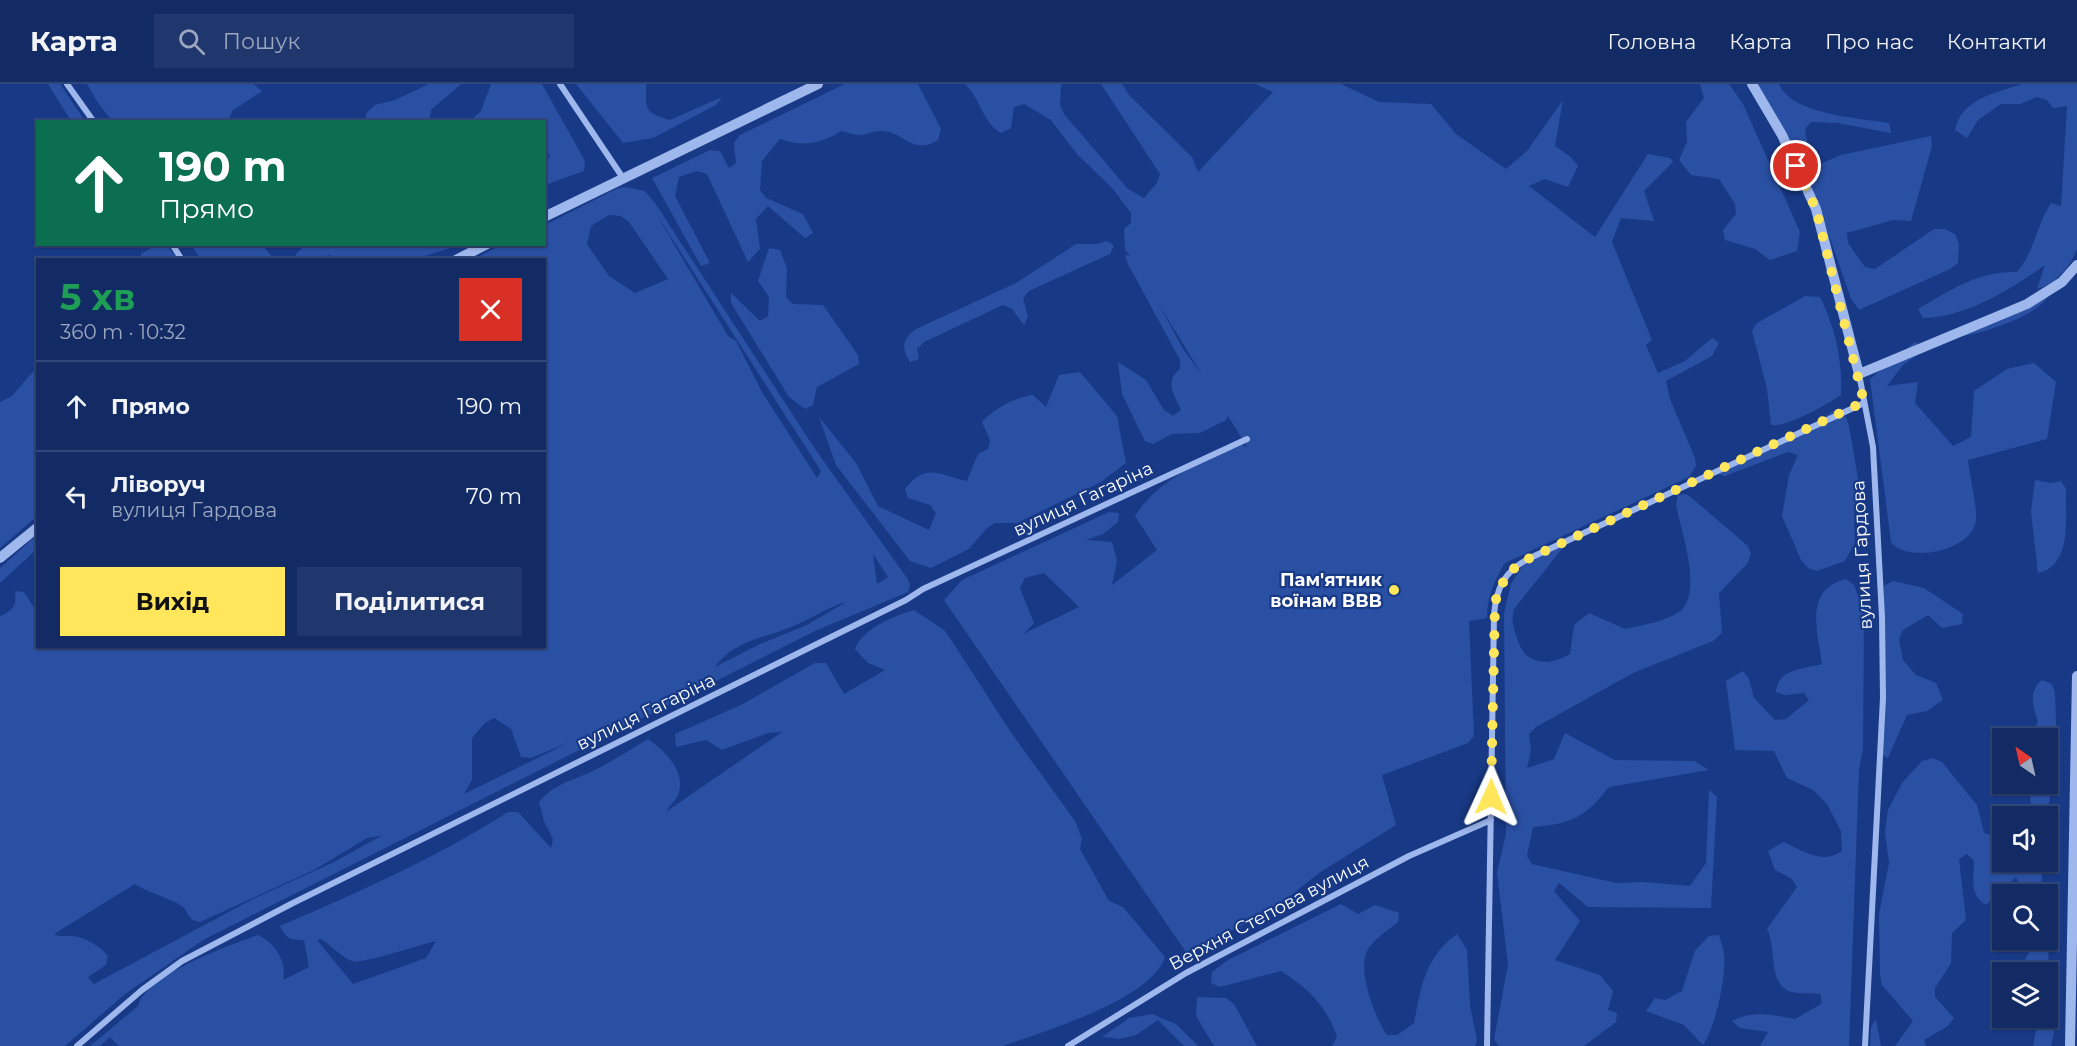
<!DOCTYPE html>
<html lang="uk">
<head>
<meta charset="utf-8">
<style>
	:root { --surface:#122b64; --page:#1f376d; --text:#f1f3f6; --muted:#9ca7bf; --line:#314778; --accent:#ffe65a }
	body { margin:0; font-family:Montserrat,sans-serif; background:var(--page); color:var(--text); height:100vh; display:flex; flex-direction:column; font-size:22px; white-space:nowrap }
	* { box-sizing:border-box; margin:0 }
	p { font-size:20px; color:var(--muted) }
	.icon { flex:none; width:33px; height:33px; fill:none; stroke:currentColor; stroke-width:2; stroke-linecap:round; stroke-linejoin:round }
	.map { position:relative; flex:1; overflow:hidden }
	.details { position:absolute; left:36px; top:174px; width:510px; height:390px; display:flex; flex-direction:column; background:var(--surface); border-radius:0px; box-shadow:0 2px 4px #0004,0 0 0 2px var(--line) }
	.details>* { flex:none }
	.guide { position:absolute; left:36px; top:36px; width:510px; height:126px; border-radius:0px; box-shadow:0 2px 4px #0004,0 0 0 2px var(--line); background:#0b6e4f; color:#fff; overflow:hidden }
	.needle { width:39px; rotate:326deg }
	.fabs { position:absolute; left:1992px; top:644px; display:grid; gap:12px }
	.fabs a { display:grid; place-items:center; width:66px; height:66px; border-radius:0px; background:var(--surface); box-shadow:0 2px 4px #0004,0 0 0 2px var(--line); font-size:30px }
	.pin { position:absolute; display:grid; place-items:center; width:51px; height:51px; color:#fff; margin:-26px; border:3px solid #fff; border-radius:50%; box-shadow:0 2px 6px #0007 }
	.me { position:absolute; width:66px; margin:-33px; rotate:1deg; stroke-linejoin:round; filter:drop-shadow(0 0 4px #0008) }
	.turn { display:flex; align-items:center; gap:21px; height:126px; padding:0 24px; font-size:27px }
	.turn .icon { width:78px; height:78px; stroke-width:2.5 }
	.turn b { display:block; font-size:42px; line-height:51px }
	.round { display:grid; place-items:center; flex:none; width:63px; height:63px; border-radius:0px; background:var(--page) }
	.head { display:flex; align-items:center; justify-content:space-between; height:102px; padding:0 24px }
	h1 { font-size:36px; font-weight:700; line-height:45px; color:#1e9e55 }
	.button { display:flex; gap:12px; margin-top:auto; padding:12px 24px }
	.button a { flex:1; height:69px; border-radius:0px; background:var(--accent); color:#111; font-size:24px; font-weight:700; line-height:69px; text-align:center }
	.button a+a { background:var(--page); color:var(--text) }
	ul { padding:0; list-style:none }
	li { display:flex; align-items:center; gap:18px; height:90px; padding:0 24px; border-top:2px solid var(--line) }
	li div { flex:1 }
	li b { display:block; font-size:22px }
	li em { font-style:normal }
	header { display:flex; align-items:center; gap:36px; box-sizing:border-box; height:84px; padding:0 30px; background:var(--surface); border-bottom:2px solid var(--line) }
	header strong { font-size:28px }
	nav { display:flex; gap:33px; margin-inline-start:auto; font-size:21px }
	.search { width:420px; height:54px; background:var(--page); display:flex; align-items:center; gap:15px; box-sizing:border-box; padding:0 21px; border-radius:0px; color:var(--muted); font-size:22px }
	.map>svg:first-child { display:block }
	.green { fill:#2a50a4; fill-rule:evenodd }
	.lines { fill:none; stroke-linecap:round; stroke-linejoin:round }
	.minor { stroke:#9eb7ed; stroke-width:6 }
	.tertiary { stroke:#9eb7ed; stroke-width:10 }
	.route { stroke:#ffe65a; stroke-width:10; stroke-dasharray:0 18 }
	.poi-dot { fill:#ffe65a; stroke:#183986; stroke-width:2 }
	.labels { text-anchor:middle; stroke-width:4.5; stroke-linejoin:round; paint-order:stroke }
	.street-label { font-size:18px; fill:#fff; stroke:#183986 }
	.poi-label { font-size:18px; font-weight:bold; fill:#fff; stroke:#183986; text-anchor:end }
</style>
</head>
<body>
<header>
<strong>Карта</strong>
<div class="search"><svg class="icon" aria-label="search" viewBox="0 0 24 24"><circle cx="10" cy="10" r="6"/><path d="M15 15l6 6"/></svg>Пошук</div>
<nav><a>Головна</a><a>Карта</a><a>Про нас</a><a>Контакти</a></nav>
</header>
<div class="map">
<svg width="2077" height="962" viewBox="0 0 2077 962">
	<rect width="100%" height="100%" fill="#183986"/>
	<path class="green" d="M48,0H60L85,37H71Z
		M87,0H253L262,7L232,27L229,37L113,38L98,19Z
		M429,0H461L431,26L429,37H365L367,28L375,21L395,16Z
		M491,0H542L585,77L584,87L545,101V85L550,71L545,66L544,38L470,37L481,27Z
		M576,0H646C646,25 644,29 670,36L722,13L716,21L653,54L623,59Z
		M845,0H918L941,45L938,56C913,71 906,50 884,47C876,46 868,51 860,51C854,51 847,48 841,47C820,60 804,63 780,55L762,77L760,106L766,114L803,130L813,149L805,154L768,122L756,135L760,165L748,178L707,90L697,87L679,93L675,112L710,179L701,182L652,94L710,66L720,67L729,84L736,79L734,59L740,51Z
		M965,0H1061L1060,21L1064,30L1128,105L1144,114L1157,99L1160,90L1101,0H1122L1129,11L1192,73L1198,88L1273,8L1255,0H1341L1379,18L1431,20L1456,50L1506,85L1527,67L1563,16L1555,62L1571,73L1578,82L1568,103L1545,95L1529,102L1595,153L1648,70L1670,74L1673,78L1644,107L1654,137L1621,134L1612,158L1652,256L1646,261L1658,289L1685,277L1712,254L1719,259L1712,272L1666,297L1670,315L1695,374L1696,382L1689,393L1505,479C1494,496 1487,514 1487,534L1469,537L1474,652L1468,659L1382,691L1396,741L1319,789L1270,828L1186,868L944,516L962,496L1109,428L1119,429L1118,438L1103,450L1086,456L1112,458L1117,477L1112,501L1157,466L1135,432C1157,396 1202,378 1238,359L1247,363L1228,332L1226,336L1200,349L1172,350L1153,360L1145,357L1122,310L1118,278L1146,296L1164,326L1173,332L1181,326C1174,310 1164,298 1180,285V276L1128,180L1125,171L1130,172L1125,165L1124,145L1131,139V129L1113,105L1077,70L1051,36L1024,20L1014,23L1011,44L1001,49C983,39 980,14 965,0ZM1160,222L1202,291L1183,265ZM1044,489L1079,523L1023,550L1034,539L1020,504L1025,494Z
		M1700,0H1729L1743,20L1800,148L1797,167L1770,176L1755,165L1725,156L1723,146L1736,130L1735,120L1719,95L1691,91L1679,76L1687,58L1686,38L1704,14Z
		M1756,0H1779C1792,31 1860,34 1889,39L1891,49L1837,39L1811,38L1805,45L1808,64L1822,79L1841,71L1931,52L1932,62L1911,137L1893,136L1847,149L1848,159L1865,183L1875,185L1934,145H1945L1955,150L1959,160L1958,179L1950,185L1859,226L1851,215L1823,134Z
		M2022,0H2077V165C2070,183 2056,200 2037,205L2045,181C2011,205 1967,233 1923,234L1918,225C1950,206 1979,187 2017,188C2034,169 2037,140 2051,119L2061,122L2067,22L2053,24L2047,16L2037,13L2020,20H2001L1978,36L1967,54L1955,46C1961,15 1995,9 2022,0Z
		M625,103L645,107L657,122L815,365L907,494L910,501L908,508L815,547L203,856L125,910L65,962H0V532C13,527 17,521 15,507L24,508L37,528L38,562H544V176L474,175L501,161L544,160L545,141L616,105ZM655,128L821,387L817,394L762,308L736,257L728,252ZM609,131L621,132L629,138L668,195L635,209L609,192L587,160L591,142ZM873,470L888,493L877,500ZM846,518L807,541L760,560L715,583C735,556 762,555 791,543C810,536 827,523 846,518ZM494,634L511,645L521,673L531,674L570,658L464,710L472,696V654L485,639ZM383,751L332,779L253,815L94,900L88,893L106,881L108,872C101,863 85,853 73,852C65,851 62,854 54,850L135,800C146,808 175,816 183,823C189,830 189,837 200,838L314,786L367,754Z
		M1107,157L1114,162L1110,170L1029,207L1023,214L1028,233L1024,241L1012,225L1003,221L924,258L917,265L919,275L910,278C901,264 902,255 916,245L1016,199L1076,160H1096Z
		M149,160L167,161L177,175H141V170L151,164Z
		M306,160H460V161L415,175H332L330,171L312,175H295L296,170Z
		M191,161H262L274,175H201Z
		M769,164L780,166L787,184L786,213L793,220L823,221L858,271L859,280L817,303L813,321L805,325L789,313L731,219V209L760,237L768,232L769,213L758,197Z
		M2048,209C2048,229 1971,255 1954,252Z
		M1805,212L1820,213C1835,242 1843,279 1841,311C1828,320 1786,344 1771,341L1767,305L1752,247L1757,239Z
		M1915,258L1926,265L1903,281L1887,302L1918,298L1915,319L1953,362L1971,353L1974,307L2007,285L2034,279L2056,298L2047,355L1968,376C1970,394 1977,420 1976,436C1973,467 1907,480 1891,458L1870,295Z
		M37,283V432L0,464V318L12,312Z
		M1080,288L1117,332L1126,379L1101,398L1017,439H995L987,444L969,465L931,484L910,477L836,381L819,333L856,379L878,422L929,446L936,429L930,421L908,414L905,405C926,378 938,391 967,397L978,370L988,365L990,356L982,338C995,324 1013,314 1033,311L1046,323L1059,291Z
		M1834,326L1846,333L1849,342L1861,412L1854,431L1855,459L1845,477L1817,487L1808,484L1801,476L1782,432L1789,391L1798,371L1788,368L1725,392L1715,389L1801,351Z
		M2035,396L2051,399L2061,397L2066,405C2065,432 2073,482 2038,489L2031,428Z
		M1687,410L1748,462L1751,470L1747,480L1719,509L1722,549L1713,557L1633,589L1536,643L1529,650L1531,667L1527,684L1554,675L1565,649L1615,676L1694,677L1709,686L1609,703C1586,733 1571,740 1533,743L1527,772L1532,780L1616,799L1643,798L1690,802L1706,779L1709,706L1717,713L1711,824L1588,823L1559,799L1554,807L1580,837L1555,876L1600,891L1613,907L1608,926L1617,929L1616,938L1584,962H1499L1494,955L1508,881L1497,788L1506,750L1504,529L1511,500L1521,484L1529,477L1565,461L1514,525C1511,536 1513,543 1517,554C1524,581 1548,583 1570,570L1574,541L1589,529L1625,545C1642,541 1664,538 1679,528C1704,510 1681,447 1676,421L1678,411Z
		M37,451V465L0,499V484Z
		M1846,495L1854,501L1864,528L1863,664L1859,686L1849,962H1760L1768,948L1740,944L1732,937C1753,926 1773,931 1795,935L1821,920V910C1811,909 1801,910 1792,908C1767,902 1777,863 1767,845L1797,803L1792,795L1775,786L1768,767L1784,758C1803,767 1823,781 1842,767L1841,747L1827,720L1813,706L1787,694L1774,667L1735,666L1726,597L1743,587L1749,595L1754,614L1775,636L1786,635L1809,616L1804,609L1785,611L1776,608C1777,585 1804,585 1822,580C1818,549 1803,505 1846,495Z
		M1893,497L1924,504L1963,530L1962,540L1942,544L1928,531L1903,546L1899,555L1903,576L1916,591L1936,599L1943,616L1927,627L1907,631L1888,674L1882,671L1884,502Z
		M914,526L944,546L950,554L1010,647L1075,737L1082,755L1080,765L1109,817L1123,823L1165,873C1151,916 1044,947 1003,962H119L110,953L100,962H90L138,922C145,891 230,861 258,851C274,858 288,878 283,896L309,883L304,856C291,856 286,855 280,842C359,808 436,774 508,728H518L551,764L553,755L544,737L539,718C556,698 573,697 595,686C613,677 631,665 648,655C665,667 687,688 678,711C676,716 669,722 667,727L782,648L768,649L722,666L706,656L676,663L675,650L741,621L815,579H826L844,610L885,586L868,579L855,565C863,544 894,532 914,526ZM321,855C331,861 341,873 352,877C360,881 422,860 436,857L426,874L353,900L317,856Z
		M2042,596L2052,600L2055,609L2057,667L2047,732H2032L2029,699H2048V654H2030L2038,638C2034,622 2027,608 2042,596Z
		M1932,674L1942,678L1977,721L1984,749L2002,754V777H2043L2041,810H2024L2016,793L1986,821C1969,811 1974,795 1974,777L1967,770L1959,775L1966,836L1952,849L1951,879L1935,904V913L1954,934L1948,942L1924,956L1926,962H1895L1913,937L1882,901L1880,891L1879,830L1889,779L1885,748L1888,726L1902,699L1922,677Z
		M1341,820L1358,830L1375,821L1399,829L1398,838C1389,846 1372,856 1367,867C1357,887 1375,934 1387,951H1397L1414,939C1421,903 1425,873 1457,850L1467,866L1470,921L1477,956L1475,962H1332L1337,953C1326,921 1309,905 1281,887L1220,903L1211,899L1212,888L1228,876Z
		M2048,838C2051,853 2047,867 2049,881C2053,908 2059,935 2051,962H2033L2037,941L2035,933H2048V888H2024C2021,873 2033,868 2036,855H2048Z
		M1719,851C1721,857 1723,864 1724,870C1727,890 1715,945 1703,961L1684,941L1646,927L1655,914L1665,916L1682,907L1695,867L1709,852Z
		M1197,913L1226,914L1234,920L1257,962H1214L1196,932Z
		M1152,930L1176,940L1198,962H1184L1158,936L1136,951L1119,955L1102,953L1129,934Z
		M1876,935L1881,962H1870L1871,943Z"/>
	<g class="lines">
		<path class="minor" d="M67,0L94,38
			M560,0L623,94
			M172,160L182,176
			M1859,290L1873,363L1882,533L1883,614L1865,962
			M77,962L142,906L182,877L291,820L906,516L923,505L1247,355
			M1068,962L1186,889L1409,772L1491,736
			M1487,962L1494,531C1496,504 1505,486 1530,474L1864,319"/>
		<path class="tertiary" d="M1752,0L1782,51L1816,125L1859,290L2027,220L2062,198L2077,181
			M544,133L818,0
			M456,176L487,160
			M0,474L38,443
			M2070,962L2077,592"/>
	</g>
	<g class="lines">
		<path class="route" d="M1491,713L1495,519C1501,497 1510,484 1530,474L1864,318L1816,125L1796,82"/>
	</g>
	<circle class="poi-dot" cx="1394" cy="506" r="6"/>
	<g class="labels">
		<g class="street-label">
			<text transform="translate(1083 415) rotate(-25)" y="6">вулиця Гагаріна</text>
			<text transform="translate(1862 471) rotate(-93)" y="6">вулиця Гардова</text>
			<text transform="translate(646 628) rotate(-26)" y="6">вулиця Гагаріна</text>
			<text transform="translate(1269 829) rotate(-28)" y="6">Верхня Степова вулиця</text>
		</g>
		<g class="poi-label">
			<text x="1382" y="502">Пам'ятник<tspan x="1382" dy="21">воїнам ВВВ</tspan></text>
		</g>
	</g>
</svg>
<div class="fabs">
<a><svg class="needle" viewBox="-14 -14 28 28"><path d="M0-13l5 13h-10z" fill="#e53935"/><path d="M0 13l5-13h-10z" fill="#9ca7bf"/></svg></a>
<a><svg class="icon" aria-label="sound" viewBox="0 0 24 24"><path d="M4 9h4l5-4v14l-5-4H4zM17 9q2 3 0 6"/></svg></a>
<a><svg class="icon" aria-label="search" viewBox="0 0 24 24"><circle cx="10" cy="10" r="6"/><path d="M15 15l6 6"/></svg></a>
<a><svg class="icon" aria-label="layers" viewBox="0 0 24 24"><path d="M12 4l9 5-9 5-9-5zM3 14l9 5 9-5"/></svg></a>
</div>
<div class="pin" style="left:1796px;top:82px;background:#d93025"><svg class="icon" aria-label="arrive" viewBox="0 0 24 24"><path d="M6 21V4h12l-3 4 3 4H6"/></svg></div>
<svg class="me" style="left:1491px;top:713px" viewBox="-20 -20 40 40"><path d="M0-17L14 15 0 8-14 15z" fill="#ffe65a" stroke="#fff" stroke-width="4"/></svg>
<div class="guide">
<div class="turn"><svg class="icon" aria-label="ahead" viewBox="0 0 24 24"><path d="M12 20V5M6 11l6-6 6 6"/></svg><div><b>190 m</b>Прямо</div></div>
</div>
<section class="details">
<div class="head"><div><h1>5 хв</h1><p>360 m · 10:32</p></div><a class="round" style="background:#d93025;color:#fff"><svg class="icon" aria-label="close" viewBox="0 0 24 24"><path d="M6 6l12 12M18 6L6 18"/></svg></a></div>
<ul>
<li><svg class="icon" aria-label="ahead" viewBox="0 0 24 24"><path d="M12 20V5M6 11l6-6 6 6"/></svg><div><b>Прямо</b></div><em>190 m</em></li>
<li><svg class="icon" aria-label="left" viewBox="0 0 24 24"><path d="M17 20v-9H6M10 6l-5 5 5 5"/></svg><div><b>Ліворуч</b><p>вулиця Гардова</p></div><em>70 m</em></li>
</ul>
<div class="button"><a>Вихід</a><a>Поділитися</a></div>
</section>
</div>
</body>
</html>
